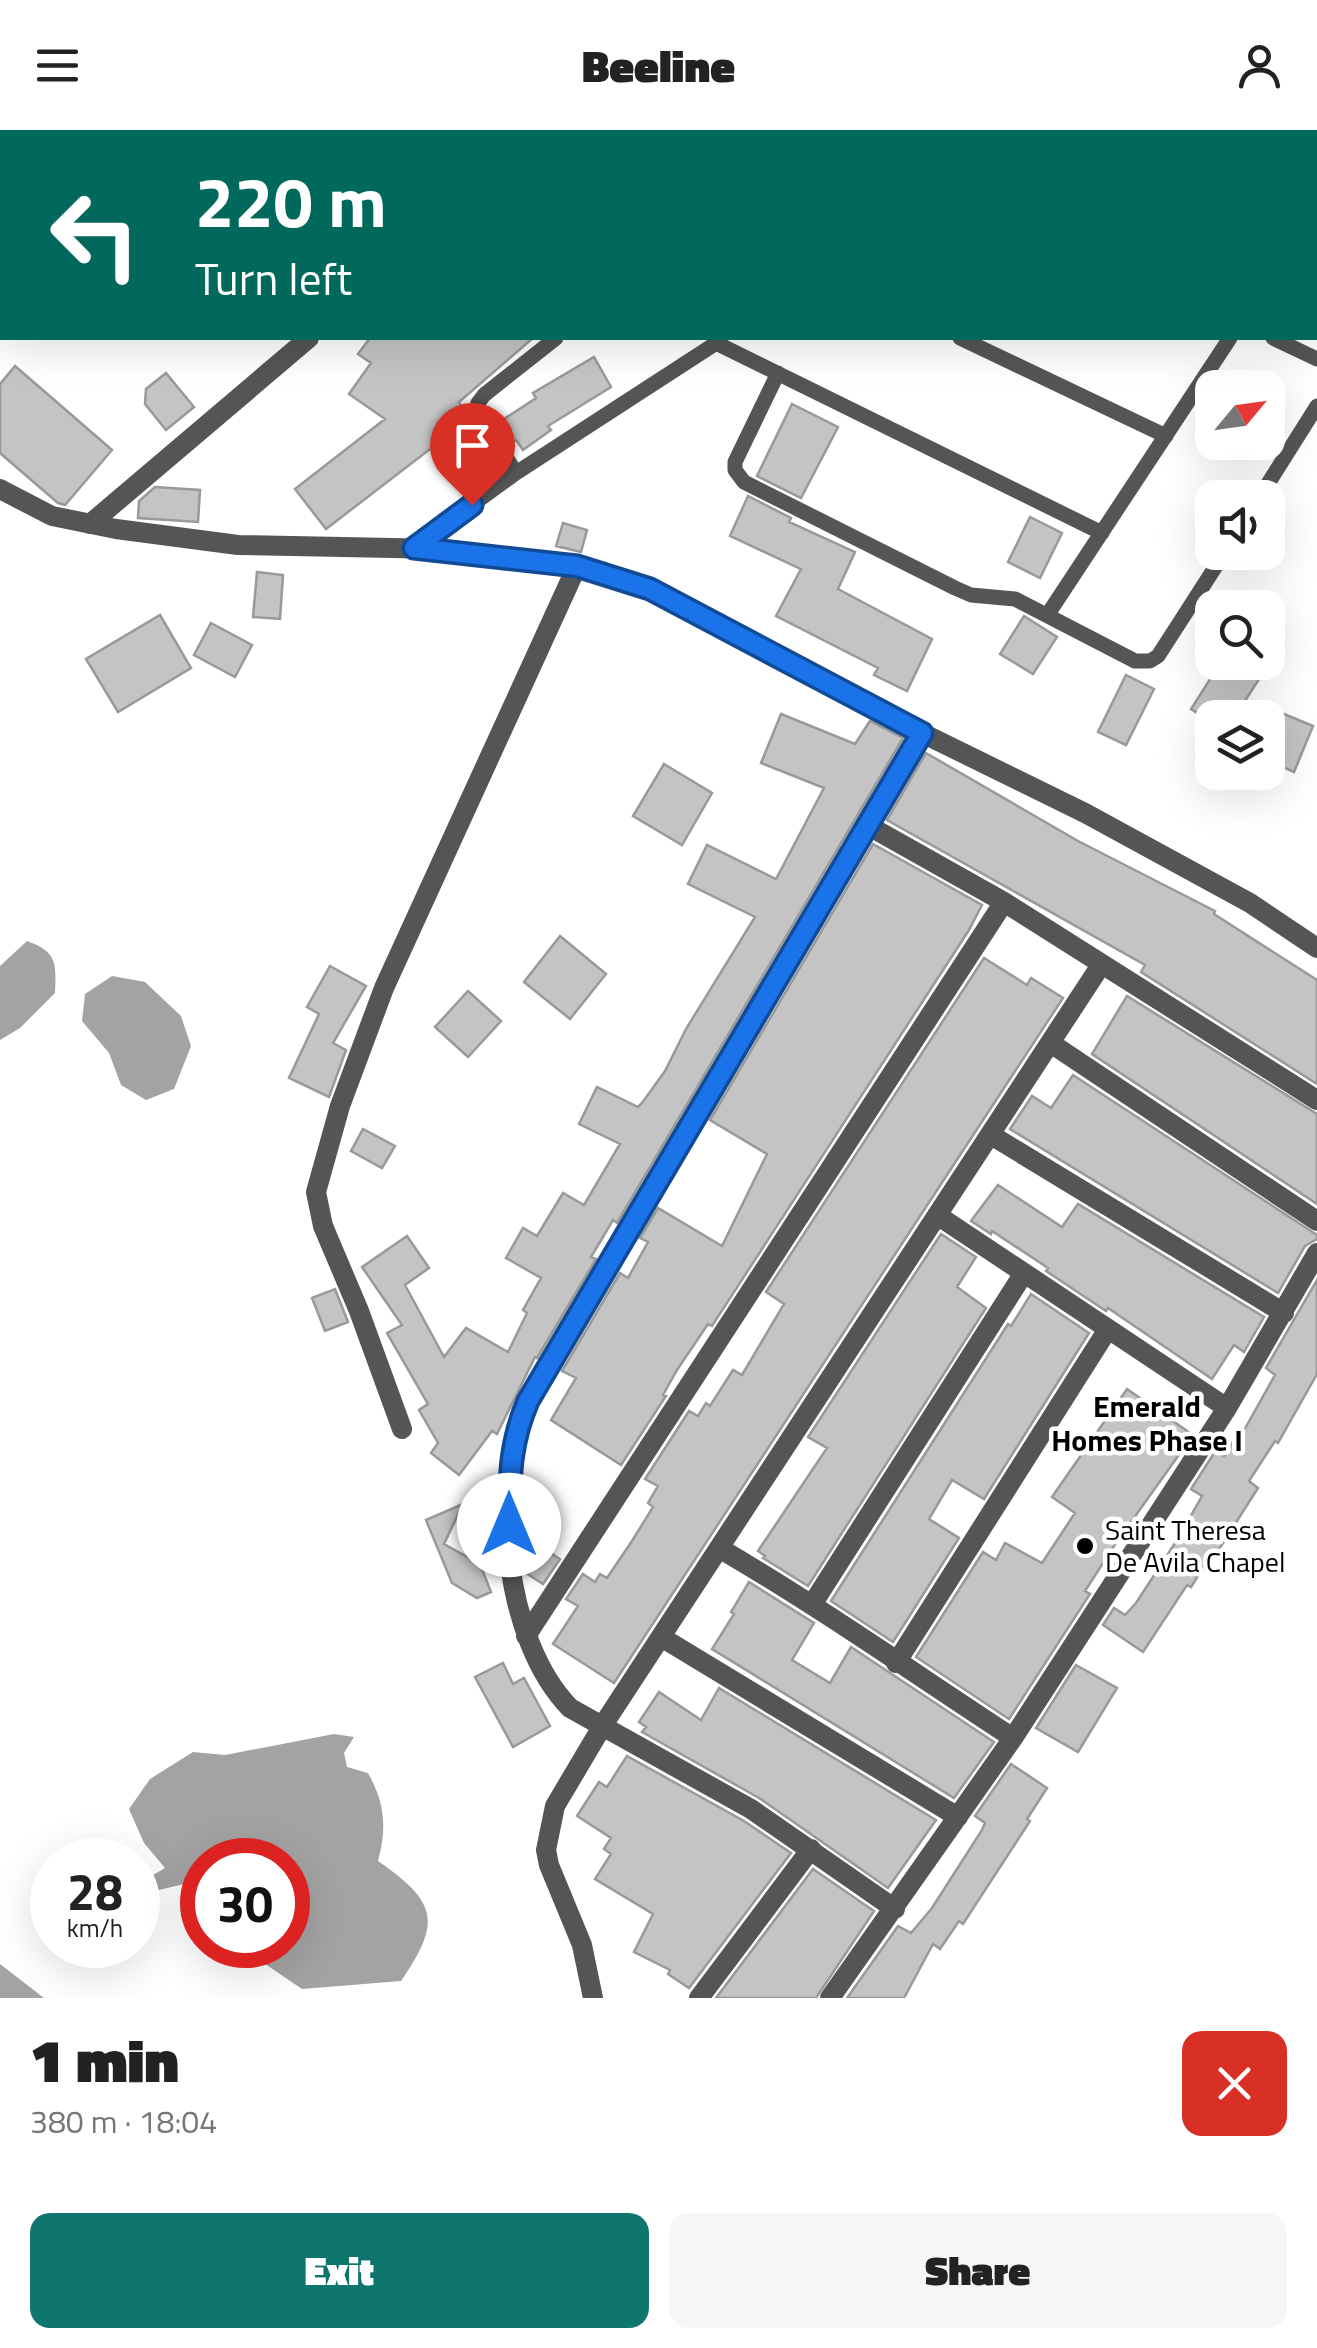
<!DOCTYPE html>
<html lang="en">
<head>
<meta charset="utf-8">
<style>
	:root { --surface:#fff; --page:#f6f6f6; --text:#222; --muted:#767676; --accent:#0f766e }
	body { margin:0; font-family:"Titillium Web",sans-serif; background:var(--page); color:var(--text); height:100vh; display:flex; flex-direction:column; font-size:38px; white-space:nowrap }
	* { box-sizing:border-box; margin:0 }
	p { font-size:32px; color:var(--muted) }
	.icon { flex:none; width:55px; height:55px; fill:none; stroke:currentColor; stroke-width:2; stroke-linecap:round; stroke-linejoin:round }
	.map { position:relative; height:1868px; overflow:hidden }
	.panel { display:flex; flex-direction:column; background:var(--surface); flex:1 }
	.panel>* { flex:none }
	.top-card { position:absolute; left:0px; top:0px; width:1318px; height:210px; box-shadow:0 10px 40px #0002; background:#00695c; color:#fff; overflow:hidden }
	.needle { width:65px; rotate:61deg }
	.buttons { position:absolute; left:1195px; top:240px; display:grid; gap:20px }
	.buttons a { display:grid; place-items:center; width:90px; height:90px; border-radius:20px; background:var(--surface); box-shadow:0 10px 40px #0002; font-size:50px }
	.speed { position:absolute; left:30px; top:1708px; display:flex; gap:20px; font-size:50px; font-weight:700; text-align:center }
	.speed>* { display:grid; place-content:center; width:130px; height:130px; border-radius:50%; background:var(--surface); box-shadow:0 10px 40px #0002; line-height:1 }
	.speed small { font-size:25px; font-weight:400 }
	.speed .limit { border:15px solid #d22; background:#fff; color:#111 }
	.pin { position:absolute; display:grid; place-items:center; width:85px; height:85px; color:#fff; margin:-102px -42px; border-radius:50% 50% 50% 0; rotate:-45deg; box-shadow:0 0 10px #0007 }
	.pin .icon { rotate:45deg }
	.me { position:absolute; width:110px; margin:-55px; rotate:0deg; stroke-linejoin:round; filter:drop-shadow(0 0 8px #0008) }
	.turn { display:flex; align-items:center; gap:35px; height:210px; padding:0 30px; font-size:45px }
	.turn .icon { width:130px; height:130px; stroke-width:2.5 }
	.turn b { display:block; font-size:70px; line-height:85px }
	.round { display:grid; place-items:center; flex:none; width:105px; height:105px; border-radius:20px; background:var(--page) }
	.summary { display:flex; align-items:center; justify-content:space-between; height:170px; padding:0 30px }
	h1 { font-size:60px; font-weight:800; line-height:75px }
	.primary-button { display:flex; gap:20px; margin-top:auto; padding:20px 30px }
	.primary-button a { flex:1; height:115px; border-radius:20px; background:var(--accent); color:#fff; font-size:40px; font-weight:800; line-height:115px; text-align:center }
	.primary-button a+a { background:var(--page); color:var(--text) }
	header { display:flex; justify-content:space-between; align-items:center; height:130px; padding:0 30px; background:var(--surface); font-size:45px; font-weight:800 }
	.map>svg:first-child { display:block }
	.water { fill:#a3a3a3 }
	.building { fill:#c4c4c4; stroke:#999; stroke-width:2.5 }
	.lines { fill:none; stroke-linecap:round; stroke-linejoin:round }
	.service { stroke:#555; stroke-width:15 }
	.minor { stroke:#555; stroke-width:20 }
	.tertiary { stroke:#555; stroke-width:20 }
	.route-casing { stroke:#114b97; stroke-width:25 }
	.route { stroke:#1a73e8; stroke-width:18 }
	.poi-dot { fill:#000; stroke:#fff; stroke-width:4 }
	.labels { text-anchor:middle; stroke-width:9; stroke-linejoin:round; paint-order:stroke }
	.poi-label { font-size:28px; fill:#000; stroke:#fff; text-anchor:start }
	.neighbourhood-label { font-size:30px; font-weight:bold; fill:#000; stroke:#fff }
</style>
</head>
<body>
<header><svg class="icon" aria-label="menu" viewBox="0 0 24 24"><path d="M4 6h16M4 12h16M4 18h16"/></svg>Beeline<svg class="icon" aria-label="person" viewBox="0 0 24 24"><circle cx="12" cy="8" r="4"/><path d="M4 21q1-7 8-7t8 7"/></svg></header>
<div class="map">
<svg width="1317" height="1868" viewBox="0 0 1317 1868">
	<rect width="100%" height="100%" fill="#fff"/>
	<path class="water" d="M27,811C58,822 56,834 55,863L20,898L0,910V836Z
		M112,846L145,852L181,886L191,916L174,959L146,970L121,955L109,923L82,891L85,864Z
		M334,1604L354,1607L344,1623L347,1637L368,1643C385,1673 387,1698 378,1731C437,1772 442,1791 401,1851L302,1859L246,1821L242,1815H288V1730H202V1767L184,1754L138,1765V1754L165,1738L144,1713L129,1679L150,1649L193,1622L225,1625Z
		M0,1834L44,1868H0Z"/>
	<path class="building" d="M370,208H533L459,272L492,326L457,350L434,316L326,399L295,359L385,289L349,264L371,233L358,224Z
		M594,227L611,257L548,296L551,300L523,320L516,310L511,314L498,293L536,268L533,263Z
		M15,236L112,320L65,375L58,373L0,323V254Z
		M166,243L194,277L166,300L145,274L146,259Z
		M792,274L838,297L801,368L757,346Z
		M155,357L200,360L198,392L138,388L139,371Z
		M748,366L791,388L789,392L855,422L838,459L932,509L907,561L874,545L878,538L776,486L801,439L730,406Z
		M1030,387L1062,403L1040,448L1008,432Z
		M563,393L587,400L581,422L556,416Z
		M257,442L283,445L280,489L253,487Z
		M160,485L191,538L118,582L86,529Z
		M1024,486L1057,507L1033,544L1000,524Z
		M211,493L252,515L235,547L194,525Z
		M1221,532H1270L1234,588H1205L1191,579Z
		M1126,545L1154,559L1126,615L1098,602Z
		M781,584L855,614L870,591L903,608L617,1093L613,1090L591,1127L596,1129L537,1228L535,1227L497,1304L492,1301L459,1345L431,1323L438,1313L419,1280L428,1274L387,1203L402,1195L362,1137L407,1106L429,1138L405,1155L444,1227L466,1198L508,1222L527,1183L523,1180L541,1148L506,1128L523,1098L537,1106L563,1063L584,1075L620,1014L579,994L597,957L638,977L642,973L665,941L686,899L755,787L688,754L707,715L776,749L824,658L761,633Z
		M1284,584L1313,596L1294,642L1268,630Z
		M926,623L1078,711L1215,781L1214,784L1317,850V954L1141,842L1145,835L887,690Z
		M664,634L712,663L682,715L633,686Z
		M873,714L982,775L969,800L712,1196L708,1194L677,1240L663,1265L666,1266L621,1335L551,1290L576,1248L562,1241L620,1143L628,1148L648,1112L640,1108L658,1078L722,1116L767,1024L710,990Z
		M560,806L606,844L570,889L524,852Z
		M984,828L1027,855L1031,848L1063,868L614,1553L553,1514L578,1476L566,1469L583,1444L595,1452L600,1444L607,1448L632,1411L653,1377L648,1373L658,1356L645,1349L689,1281L698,1286L706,1273L710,1276L733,1240L742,1245L784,1174L766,1162Z
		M330,836L366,856L333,913L346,920L329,967L289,948L319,884L307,877Z
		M468,861L501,891L468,927L435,897Z
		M1127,866L1317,984V1074L1092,924Z
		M1073,945L1317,1105V1109L1305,1116L1278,1163L1010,999L1032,966L1051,978Z
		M363,999L395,1016L382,1038L351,1021Z
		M998,1055L1062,1097L1078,1074L1264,1187L1244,1222L1234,1215L1212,1249L1108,1178L1106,1181L1046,1141L1048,1138L992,1101L991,1104L971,1091Z
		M941,1104L976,1127L957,1157L986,1178L808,1456L763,1428L765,1426L758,1421L827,1318L808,1307Z
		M1317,1150V1244L1278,1313L1275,1311L1249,1351L1258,1358L1216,1424L1213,1422L1191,1457L1187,1455L1143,1522L1103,1495L1114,1478L1125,1485L1136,1473L1179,1407L1202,1366L1191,1359L1216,1320L1224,1326L1240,1301L1243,1302L1275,1245L1266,1238Z
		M335,1159L348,1192L325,1201L312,1168Z
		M1031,1164L1089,1203L984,1369L952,1350L929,1389L959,1408L893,1512L831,1471L1008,1194L1011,1196Z
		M1127,1259L1193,1305L1114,1416L1085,1461L1090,1464L1009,1589L916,1527L983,1422L996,1430L1005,1413L1042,1433L1075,1383L1052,1367Z
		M463,1374L444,1414L480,1434L491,1462L477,1468L452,1453L426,1390Z
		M529,1409L560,1429L543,1454L526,1443L523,1419Z
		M749,1452L814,1493L792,1530L830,1553L851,1517L994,1612L954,1668L712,1519L734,1484L731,1482Z
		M503,1533L513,1554L524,1548L550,1596L513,1617L475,1547Z
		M1076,1535L1117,1558L1078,1622L1036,1598Z
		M719,1558L936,1690L888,1758L759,1668L642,1602L646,1597L639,1592L659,1562L701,1590Z
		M627,1626L744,1691L791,1723L689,1858L668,1844L670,1840L634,1822L653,1784L595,1749L611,1724L604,1719L611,1708L577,1686L599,1652L607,1657Z
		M1011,1634L1047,1658L1027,1689L1030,1691L963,1794L959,1791L940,1819L933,1814L904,1868H847L898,1796L911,1803L932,1778L982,1700L985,1693L975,1686Z
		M813,1739L874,1781L816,1868H716Z"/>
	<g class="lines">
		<path class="service" d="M960,208L1166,306
			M1273,208L1317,229
			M716,213L1102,403
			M778,243L735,332V340L744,352L955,458L971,465L1015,469L1135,531H1150L1158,526L1225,422
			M516,343L479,284L478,273L484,265L556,208
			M1259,368L1317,276
			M414,417L516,343L721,210
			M1048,484L1230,208"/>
		<path class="minor" d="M0,178L2,176
			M90,394L309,208
			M869,696L1004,772L1317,970
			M1052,914L1317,1091
			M991,1005L1284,1183
			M937,1085L1227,1278
			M402,1299L359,1181L323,1096L316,1062L340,976L384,858L577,436
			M719,1418C820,1477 915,1544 1013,1608
			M813,1473L1024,1143
			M526,1506L1004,772
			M661,1507L958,1687
			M896,1533L1108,1199
			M895,1779L751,1679L570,1578C503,1509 490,1357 528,1271L922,603
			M593,1868L582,1815L549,1735L546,1720L555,1676L603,1595L1101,835
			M699,1868L811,1719
			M830,1868L1013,1608L1227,1278L1317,1123"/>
		<path class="tertiary" d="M0,359L52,386L116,399L238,415L443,419L577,436L651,459L922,603L1085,683L1250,773L1317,818"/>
	</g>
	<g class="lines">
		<g class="route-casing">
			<path id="route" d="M472,375L414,418L577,436L650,459L922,603L528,1271C509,1315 510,1349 509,1395"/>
		</g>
		<use href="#route" class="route"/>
	</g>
	<circle class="poi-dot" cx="1085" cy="1416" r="10"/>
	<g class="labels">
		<g class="poi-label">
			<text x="1105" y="1410">Saint Theresa<tspan x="1105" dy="32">De Avila Chapel</tspan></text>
		</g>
		<g class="neighbourhood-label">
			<text x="1147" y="1287">Emerald<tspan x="1147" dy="34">Homes Phase I</tspan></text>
		</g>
	</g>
</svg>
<div class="buttons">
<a><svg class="needle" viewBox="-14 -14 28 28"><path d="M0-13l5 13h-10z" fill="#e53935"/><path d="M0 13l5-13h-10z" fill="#767676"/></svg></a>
<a><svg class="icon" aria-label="sound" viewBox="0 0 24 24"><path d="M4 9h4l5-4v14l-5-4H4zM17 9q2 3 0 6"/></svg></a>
<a><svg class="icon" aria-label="search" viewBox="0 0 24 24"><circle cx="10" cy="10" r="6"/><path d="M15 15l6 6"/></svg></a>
<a><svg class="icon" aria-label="layers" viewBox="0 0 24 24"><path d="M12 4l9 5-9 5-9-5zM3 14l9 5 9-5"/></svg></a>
</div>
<div class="speed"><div>28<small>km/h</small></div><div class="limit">30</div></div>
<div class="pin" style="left:472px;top:375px;background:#d93025"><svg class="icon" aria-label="arrive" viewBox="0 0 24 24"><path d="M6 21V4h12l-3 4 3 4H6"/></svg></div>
<svg class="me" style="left:509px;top:1395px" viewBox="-20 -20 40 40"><circle r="19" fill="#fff"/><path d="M0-13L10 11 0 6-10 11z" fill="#1a73e8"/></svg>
<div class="top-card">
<div class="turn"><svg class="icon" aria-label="left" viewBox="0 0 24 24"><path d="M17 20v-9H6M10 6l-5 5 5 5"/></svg><div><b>220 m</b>Turn left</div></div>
</div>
</div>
<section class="panel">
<div class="summary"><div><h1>1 min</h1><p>380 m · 18:04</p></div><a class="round" style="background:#d93025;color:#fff"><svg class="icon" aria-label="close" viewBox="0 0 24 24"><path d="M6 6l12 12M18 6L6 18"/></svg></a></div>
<div class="primary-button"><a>Exit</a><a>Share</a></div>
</section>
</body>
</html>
